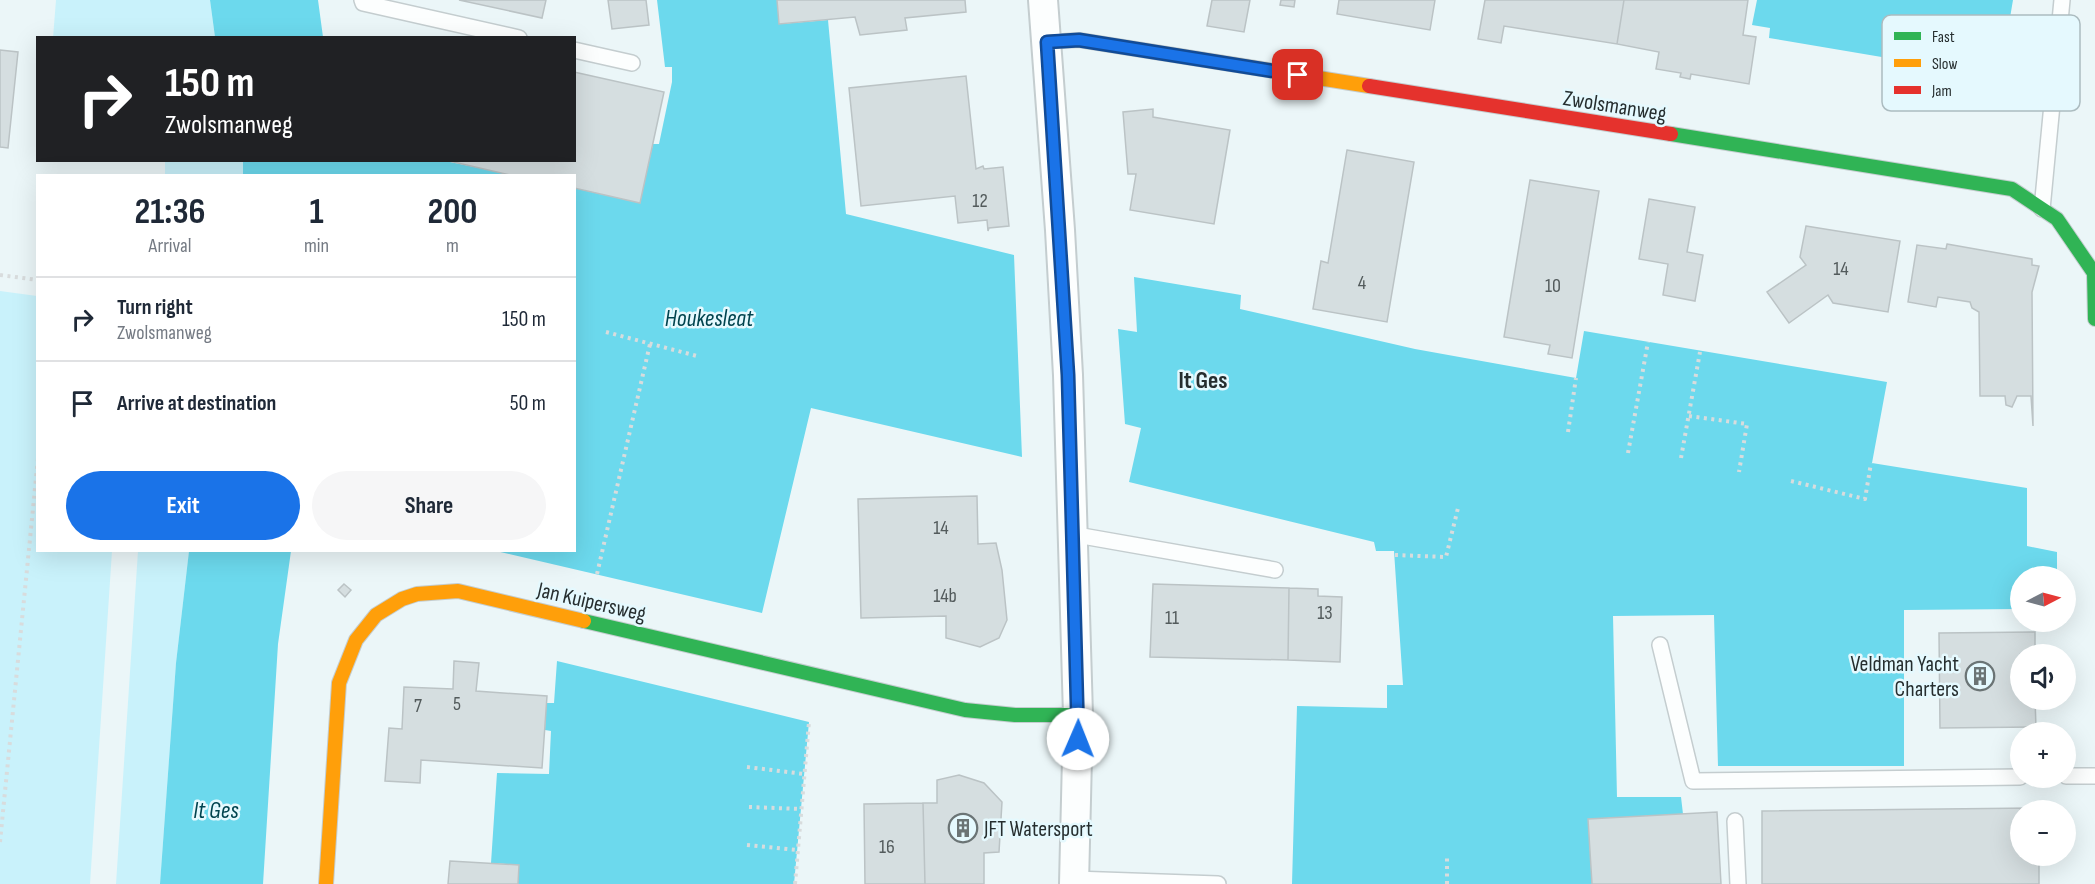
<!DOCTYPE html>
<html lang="en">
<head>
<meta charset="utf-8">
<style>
	:root { --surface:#fff; --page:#f6f6f7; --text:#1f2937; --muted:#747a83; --line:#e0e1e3; --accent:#1a73e8 }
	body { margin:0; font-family:"Sofia Sans Condensed",sans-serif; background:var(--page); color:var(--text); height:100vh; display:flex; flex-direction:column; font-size:22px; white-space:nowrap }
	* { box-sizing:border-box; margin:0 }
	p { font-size:20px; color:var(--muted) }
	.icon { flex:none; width:33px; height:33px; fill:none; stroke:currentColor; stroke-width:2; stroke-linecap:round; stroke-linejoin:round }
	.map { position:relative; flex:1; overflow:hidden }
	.panel { position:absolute; left:36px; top:174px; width:540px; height:378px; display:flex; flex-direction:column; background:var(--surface); border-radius:0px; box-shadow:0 6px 24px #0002 }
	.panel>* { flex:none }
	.banner { position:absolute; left:36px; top:36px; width:540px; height:126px; border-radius:0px; box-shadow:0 6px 24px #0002; background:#202124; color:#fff; overflow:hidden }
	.needle { width:39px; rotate:84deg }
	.tools { position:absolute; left:2010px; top:566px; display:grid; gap:12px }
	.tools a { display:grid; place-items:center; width:66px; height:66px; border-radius:50%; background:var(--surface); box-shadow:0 6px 24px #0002; font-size:30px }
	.pin { position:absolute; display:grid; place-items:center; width:51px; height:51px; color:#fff; margin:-26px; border-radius:12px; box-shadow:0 3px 9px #0006 }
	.me { position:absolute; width:66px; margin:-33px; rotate:1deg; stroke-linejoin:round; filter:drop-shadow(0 0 4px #0008) }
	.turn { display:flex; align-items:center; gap:21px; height:126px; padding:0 30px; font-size:27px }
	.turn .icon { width:78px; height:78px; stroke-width:2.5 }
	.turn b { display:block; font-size:42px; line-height:51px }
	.eta { display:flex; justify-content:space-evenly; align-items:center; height:102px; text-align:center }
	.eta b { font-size:36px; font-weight:700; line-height:42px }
	.action { display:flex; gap:12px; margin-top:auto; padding:12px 30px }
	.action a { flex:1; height:69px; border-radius:36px; background:var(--accent); color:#fff; font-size:24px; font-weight:700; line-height:69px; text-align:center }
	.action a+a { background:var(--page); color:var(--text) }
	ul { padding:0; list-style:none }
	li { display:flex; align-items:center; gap:18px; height:84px; padding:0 30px; border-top:2px solid var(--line) }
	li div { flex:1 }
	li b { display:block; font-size:22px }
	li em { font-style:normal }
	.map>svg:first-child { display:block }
	.green { fill:#c9f2fb }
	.water { fill:#6cd9ed }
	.building { fill:#d5dee0; stroke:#bbc3c5; stroke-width:1.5 }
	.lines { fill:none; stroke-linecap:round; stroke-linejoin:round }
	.lane-casing { stroke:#c4cdcf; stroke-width:18 }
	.street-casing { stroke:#c4cdcf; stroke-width:32 }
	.fast-casing { stroke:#c4cdcf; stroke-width:16 }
	.slow-casing { stroke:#c4cdcf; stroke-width:16 }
	.jam-casing { stroke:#c4cdcf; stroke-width:16 }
	.path { stroke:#d8dcdd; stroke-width:4; stroke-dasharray:3 4.5; stroke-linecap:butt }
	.lane { stroke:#fcfefe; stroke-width:15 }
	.street { stroke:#fcfefe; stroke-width:28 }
	.fast { stroke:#30b455; stroke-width:14 }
	.slow { stroke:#ff9f0a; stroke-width:14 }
	.jam { stroke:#e5322d; stroke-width:14 }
	.route-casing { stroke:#114b97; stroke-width:15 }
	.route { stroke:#1a73e8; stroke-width:10 }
	.labels { text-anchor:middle; stroke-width:5; stroke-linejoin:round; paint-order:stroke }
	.number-label { font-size:20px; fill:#535b5c }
	.street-label { font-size:22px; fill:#262e2f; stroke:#e5f9fe }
	.poi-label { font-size:22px; fill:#262e2f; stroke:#e5f9fe; text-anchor:end }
	.water-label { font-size:24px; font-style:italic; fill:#00444f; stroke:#e5f9fe }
	.neighbourhood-label { font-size:24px; font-weight:bold; fill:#262e2f; stroke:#e5f9fe }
	.key { fill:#e5f9fe; stroke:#acbcc0; stroke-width:1.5 }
	.key-label { font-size:16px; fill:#262e2f }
</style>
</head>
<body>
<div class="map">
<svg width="2095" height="884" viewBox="0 0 2095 884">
	<rect width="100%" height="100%" fill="#ebf6f8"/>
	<path class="green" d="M56,0H210L215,37L53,38Z
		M165,161H243V175H165Z
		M0,291L37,296L38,550L112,551L90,884H0Z
		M138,551H189L176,663L160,884H116Z"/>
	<path class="water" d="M210,0H318L323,37H215Z
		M657,0H777L780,24L828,20L846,214L1014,255L1022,457L811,408L762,613L496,551L574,550L575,188L640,202L653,144H659L672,82V67H665Z
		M1757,0H2013L2000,77L1769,38L1770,28L1752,25Z
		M243,160L445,161L514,175L243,176Z
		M1134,277L1241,295L1240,309L1415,349L1576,378L1584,331L1887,382L1872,463L2027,488V546L2057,552V576H2020V609L1904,610V766H1718L1714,615L1613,616L1617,797H1681L1683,814L1588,819L1592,884H1292L1297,706L1387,708V685H1403L1394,551H1376L1374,542L1129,482L1141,428L1125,424L1118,329L1137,332Z
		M189,551H291L278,644L263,884H160L176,663Z
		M557,661L809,722L794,884H518L519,865L491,863L497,773L549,774L551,731L545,730L546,703H554Z"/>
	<path class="building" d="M459,0H546L542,18Z
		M608,0H646L649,25L612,29Z
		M777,0H965L966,12L905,18L907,30L860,35L855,17L779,24Z
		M1212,0H1250L1244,32L1207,26Z
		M1281,0H1295L1294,7L1280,5Z
		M1339,0H1435L1430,30L1337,14Z
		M1485,0H1624L1617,44L1504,26L1501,43L1478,39Z
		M1624,0H1748L1743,35L1756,37L1749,84L1691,74L1690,79L1680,77L1681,73L1656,69L1659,52L1617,44Z
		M0,50L18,52L8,148L0,147Z
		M574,72L664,92L640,203L574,188V176H514L445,160H574Z
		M966,76L976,169L983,166L984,169L1003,167L1009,226L989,228L988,231L987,220L958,223L955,196L861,206L849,88Z
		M1153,109V117L1230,130L1214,224L1130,210L1136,174H1128L1123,112Z
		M1347,150L1414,162L1387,322L1313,309L1321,261L1328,263Z
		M1530,180L1599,191L1572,358L1548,354L1550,345L1504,337Z
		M1649,199L1695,207L1687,252L1703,255L1695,301L1663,295L1668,264L1639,259Z
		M1806,226L1900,241L1888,312L1833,303L1828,295L1789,323L1767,292L1806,265L1800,257Z
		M1947,244L2032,259V265L2039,266L2032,292L2033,426L2031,396H2017L2012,407L2006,405L2005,396H1980L1979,312L1972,308L1970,302L1938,297L1936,307L1908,302L1917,245L1946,249Z
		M977,496L978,544L996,543L1002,570L1007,620L999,638L980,647L946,638V616L861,618L858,499Z
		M344,584L351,590L345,597L338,590Z
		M1153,584L1289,588L1288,660L1150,657Z
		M1289,588L1318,589V596L1342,597L1340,662L1288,660Z
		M2029,621H2049V627H2029Z
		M2035,632V654H2020V699H2035L2036,727L1940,728L1939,633Z
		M454,661L479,663L476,691L547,696L542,768L421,760L420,783L385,781L389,728L402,729L404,687L453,689Z
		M959,775L984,783L1002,802L999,852L984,853V884H925L923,803H937V780Z
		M923,803L925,884H865L864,804Z
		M2038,808L2020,810V855H2039V884H1762V811Z
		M1717,812L1721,884H1592L1588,819Z
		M450,861L519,865L518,884H448Z"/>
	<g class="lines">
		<g class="lane-casing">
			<path id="lane" d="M362,0L363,3L519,38
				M574,50L632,63
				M2042,209L2062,0
				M1071,534L1275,570
				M1660,645L1693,781L2020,777
				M2066,776H2095
				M1735,821L1738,884
				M1074,879L1218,884"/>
		</g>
		<g class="street-casing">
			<path id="street" d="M1043,0L1060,230L1068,375L1078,715L1074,884"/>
		</g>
		<g class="fast-casing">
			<path id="fast" d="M1671,134L2012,189L2057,219L2094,273L2095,319
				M584,621L965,710L1015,715H1078"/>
		</g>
		<g class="slow-casing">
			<path id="slow" d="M1047,42L1079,40L1369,86
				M326,884L339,683L356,640L376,615L402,599L417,594L458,591L584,621"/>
		</g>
		<g class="jam-casing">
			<path id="jam" d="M1369,86L1671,134"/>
		</g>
		<path class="path" d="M0,275L38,280
			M606,332L697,356
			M1689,416L1747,424L1739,472
			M1568,432L1576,378
			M1628,453L1648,342
			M1681,458L1700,352
			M1791,481L1865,499L1871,463
			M1395,555L1446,557L1458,508
			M597,574L650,344
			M747,767L804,774
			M749,807L801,809
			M0,842L38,458
			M747,845L797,850
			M795,884L809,722
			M1447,884V858"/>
		<use href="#lane" class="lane"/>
		<use href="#street" class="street"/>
		<use href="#fast" class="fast"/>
		<use href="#slow" class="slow"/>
		<use href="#jam" class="jam"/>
	</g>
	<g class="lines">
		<g class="route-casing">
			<path id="route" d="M1078,739L1068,375L1047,42L1079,40L1298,75"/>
		</g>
		<use href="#route" class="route"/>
	</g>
	<defs>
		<g id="building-ring" transform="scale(1.5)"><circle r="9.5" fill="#e5f9fe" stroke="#6b7475" stroke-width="1.5"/><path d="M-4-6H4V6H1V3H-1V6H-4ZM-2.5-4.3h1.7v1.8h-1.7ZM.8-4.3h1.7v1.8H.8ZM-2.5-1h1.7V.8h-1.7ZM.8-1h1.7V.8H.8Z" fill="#6b7475"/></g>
	</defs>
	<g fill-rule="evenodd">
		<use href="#building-ring" x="1980" y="676"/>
		<use href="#building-ring" x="963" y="828"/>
	</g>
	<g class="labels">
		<g class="number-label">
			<text x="980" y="207">12</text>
			<text x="1841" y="275">14</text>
			<text x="1362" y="289">4</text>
			<text x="1553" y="292">10</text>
			<text x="941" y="534">14</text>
			<text x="945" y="602">14b</text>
			<text x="1325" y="619">13</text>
			<text x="1172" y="624">11</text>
			<text x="457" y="710">5</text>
			<text x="418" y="712">7</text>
			<text x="887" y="853">16</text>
		</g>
		<g class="street-label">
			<text transform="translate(1615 105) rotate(9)" y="8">Zwolsmanweg</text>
			<text transform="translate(592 601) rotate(13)" y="8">Jan Kuipersweg</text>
		</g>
		<g class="poi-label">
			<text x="1959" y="671">Veldman Yacht<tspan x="1959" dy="25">Charters</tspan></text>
			<text x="984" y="836" text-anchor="start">JFT Watersport</text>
		</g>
		<g class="water-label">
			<text x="709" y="326">Houkesleat</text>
			<text x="216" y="818">It Ges</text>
		</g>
		<g class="neighbourhood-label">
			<text x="1203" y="388">It Ges</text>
		</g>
	</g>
	<rect x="1882" y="15" width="198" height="96" rx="9" class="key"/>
	<rect x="1894" y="32" width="27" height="8" fill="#30b455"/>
	<rect x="1894" y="59" width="27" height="8" fill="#ff9f0a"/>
	<rect x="1894" y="86" width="27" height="8" fill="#e5322d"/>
	<g class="key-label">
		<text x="1932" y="42">Fast</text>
		<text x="1932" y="69">Slow</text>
		<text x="1932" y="96">Jam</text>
	</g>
</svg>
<div class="tools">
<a><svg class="needle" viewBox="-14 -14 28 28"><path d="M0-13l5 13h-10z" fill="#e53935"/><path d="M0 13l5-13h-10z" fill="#747a83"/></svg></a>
<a><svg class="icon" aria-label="sound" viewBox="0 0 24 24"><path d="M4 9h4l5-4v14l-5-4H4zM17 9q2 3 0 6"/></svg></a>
<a>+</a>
<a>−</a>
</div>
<div class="pin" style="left:1298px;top:75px;background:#d93025"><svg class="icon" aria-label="arrive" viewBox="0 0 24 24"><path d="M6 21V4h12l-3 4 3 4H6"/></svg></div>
<svg class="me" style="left:1078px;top:739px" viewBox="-20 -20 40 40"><circle r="19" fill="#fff"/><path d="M0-13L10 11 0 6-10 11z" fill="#1a73e8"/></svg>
<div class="banner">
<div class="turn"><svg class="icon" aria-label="right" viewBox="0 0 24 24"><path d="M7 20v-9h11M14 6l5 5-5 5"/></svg><div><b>150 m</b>Zwolsmanweg</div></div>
</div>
<section class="panel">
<div class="eta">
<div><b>21:36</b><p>Arrival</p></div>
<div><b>1</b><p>min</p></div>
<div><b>200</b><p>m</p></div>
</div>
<ul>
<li><svg class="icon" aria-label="right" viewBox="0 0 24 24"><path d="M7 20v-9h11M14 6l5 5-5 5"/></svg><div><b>Turn right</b><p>Zwolsmanweg</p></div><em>150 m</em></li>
<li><svg class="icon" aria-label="arrive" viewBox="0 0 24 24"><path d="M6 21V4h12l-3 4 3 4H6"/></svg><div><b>Arrive at destination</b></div><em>50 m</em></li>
</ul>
<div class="action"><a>Exit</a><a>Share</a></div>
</section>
</div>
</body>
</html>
